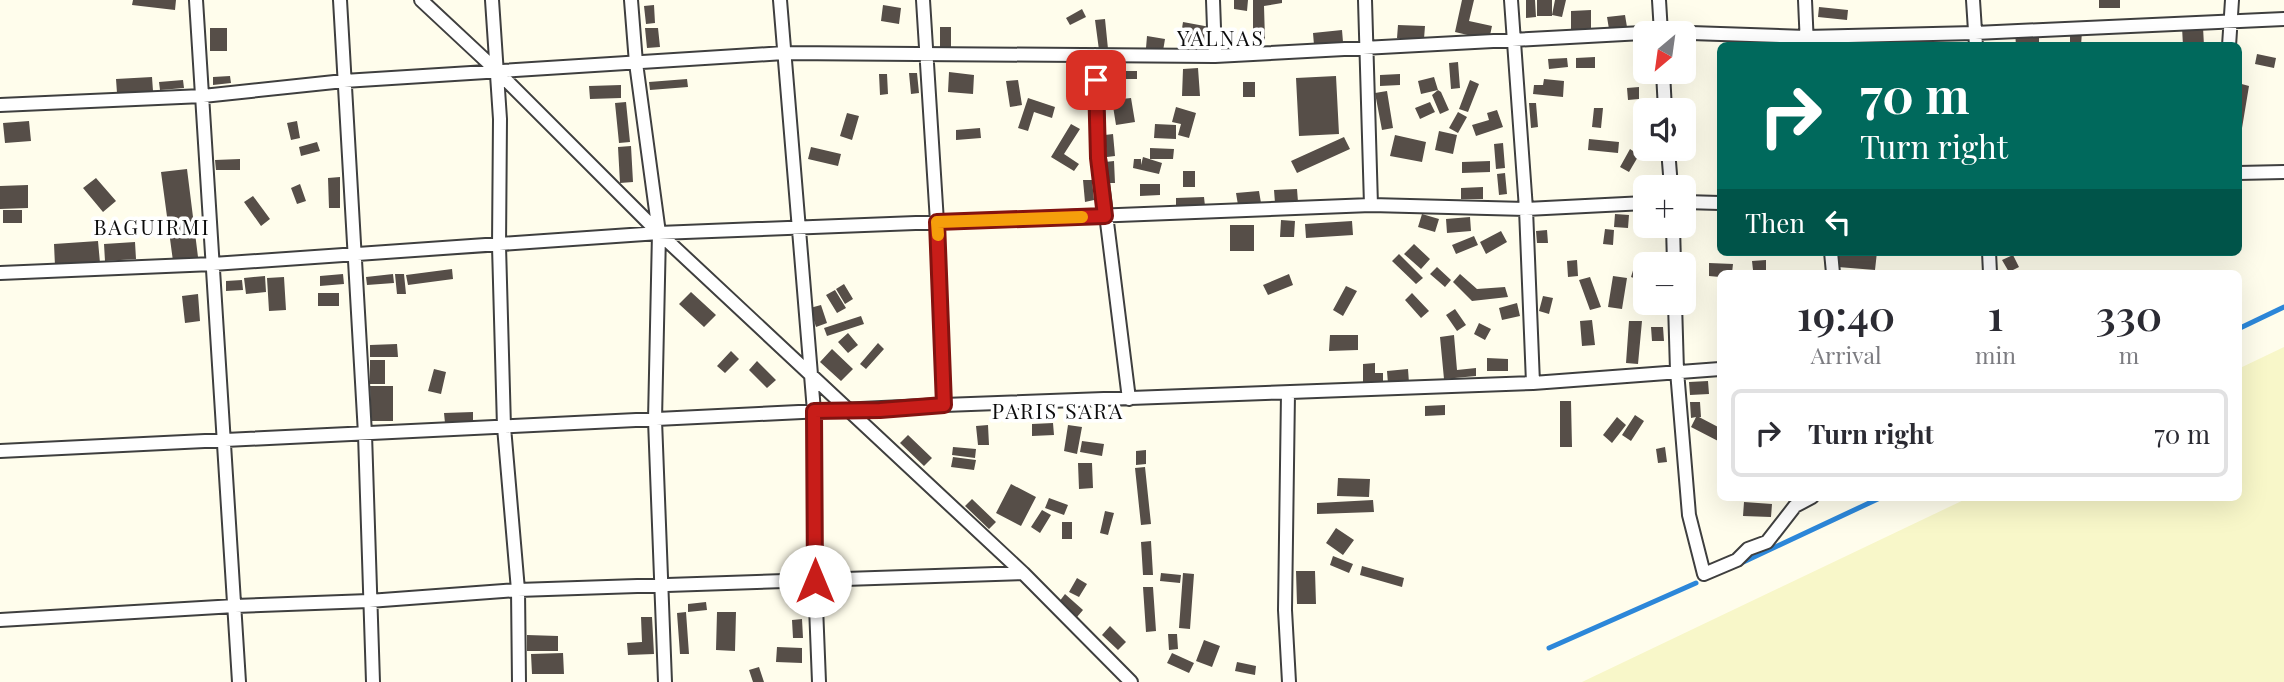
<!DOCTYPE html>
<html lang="en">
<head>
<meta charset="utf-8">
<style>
	:root { --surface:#fff; --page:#f2f2f3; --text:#2b2b33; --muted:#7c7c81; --line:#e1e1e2 }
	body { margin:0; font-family:"Playfair Display",serif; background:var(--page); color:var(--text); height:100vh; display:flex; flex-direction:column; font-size:26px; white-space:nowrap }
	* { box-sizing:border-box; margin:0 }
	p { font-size:23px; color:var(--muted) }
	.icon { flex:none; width:38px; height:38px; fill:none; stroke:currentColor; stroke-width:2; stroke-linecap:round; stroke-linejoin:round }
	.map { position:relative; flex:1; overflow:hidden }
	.details { position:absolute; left:1717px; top:270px; width:525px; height:231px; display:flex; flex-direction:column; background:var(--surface); border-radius:10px; box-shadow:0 7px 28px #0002 }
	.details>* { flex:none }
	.banner { position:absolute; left:1717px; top:42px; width:525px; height:214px; border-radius:10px; box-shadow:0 7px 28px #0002; background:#00695c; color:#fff; overflow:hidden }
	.needle { width:46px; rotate:209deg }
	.tools { position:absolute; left:1633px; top:21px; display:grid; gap:14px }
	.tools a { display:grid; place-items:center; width:63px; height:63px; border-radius:10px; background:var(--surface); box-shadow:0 7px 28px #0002; font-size:35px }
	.pin { position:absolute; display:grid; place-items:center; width:60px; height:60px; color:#fff; margin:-30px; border-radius:14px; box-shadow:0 4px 10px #0006 }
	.me { position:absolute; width:77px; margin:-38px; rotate:0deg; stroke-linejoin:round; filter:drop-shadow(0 0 5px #0008) }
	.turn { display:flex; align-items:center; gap:24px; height:147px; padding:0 28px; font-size:32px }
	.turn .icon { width:91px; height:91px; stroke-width:2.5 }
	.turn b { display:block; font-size:49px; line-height:60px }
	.then { display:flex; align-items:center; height:66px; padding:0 28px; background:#0003; gap:14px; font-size:26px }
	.eta { display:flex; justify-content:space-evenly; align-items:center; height:119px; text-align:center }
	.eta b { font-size:42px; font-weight:600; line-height:49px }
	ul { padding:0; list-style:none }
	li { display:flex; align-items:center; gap:21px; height:88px; margin:0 14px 10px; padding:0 14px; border:4px solid var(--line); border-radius:10px }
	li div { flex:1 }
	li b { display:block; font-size:26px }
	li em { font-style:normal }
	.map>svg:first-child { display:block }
	.farmland { fill:#f8f7c9 }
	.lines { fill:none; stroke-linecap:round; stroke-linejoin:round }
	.stream { stroke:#2c87d9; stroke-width:5 }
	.building { fill:#564e48 }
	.street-casing { stroke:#3f3f3f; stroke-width:16 }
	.street { stroke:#fff; stroke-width:12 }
	.route-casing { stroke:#821310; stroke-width:18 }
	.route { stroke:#c81d19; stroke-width:12 }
	.slow { stroke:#f59e0b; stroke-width:12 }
	.labels { text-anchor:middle; stroke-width:7; stroke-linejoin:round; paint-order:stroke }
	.neighbourhood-label { font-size:21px; letter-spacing:2px; fill:#0c0c0c; stroke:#fff }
</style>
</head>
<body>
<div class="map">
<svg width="2284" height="682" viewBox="0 0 2284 682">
	<rect width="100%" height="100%" fill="#fffdec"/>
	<path class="farmland" d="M2284,347V682H1582L1970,497H2238V369Z"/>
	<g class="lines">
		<path class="stream" d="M2238,329L2284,307
			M1737,565L1882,497
			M1549,648L1696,583"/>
	</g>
	<path class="building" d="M133,0H176L175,10L132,5Z
		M1234,0H1248L1247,11L1234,9Z
		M1253,0H1282V3L1264,6L1265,40L1253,43Z
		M1462,0H1474L1469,21L1492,26L1489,40L1455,32Z
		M1526,0H1535L1536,17L1526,18Z
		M1537,0H1552V16H1537Z
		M1555,0H1566L1562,17L1552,15Z
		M2099,0H2120V8H2099Z
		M654,5L655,23L646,24L644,6Z
		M883,5L901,8L899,24L881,21Z
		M1819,7L1848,10L1847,20L1818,17Z
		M1082,9L1086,17L1070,25L1066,18Z
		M1591,10V31H1571V11Z
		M1625,15L1627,27L1609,29L1607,17Z
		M1105,19L1108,49L1099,50L1095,20Z
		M1183,22L1210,27L1206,46L1180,41Z
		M1398,25L1425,26L1424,39L1397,38Z
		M940,27H951V49H940Z
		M2182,27H2203L2204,46H2183Z
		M210,28H227V51H210Z
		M645,28H658L660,47L647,48Z
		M1342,30L1343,42L1314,45L1313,33Z
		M2015,31H2039V45L2016,46Z
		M2070,31H2082L2081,46L2070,45Z
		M1147,36L1165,39L1163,51L1146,48Z
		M2257,54L2276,58L2274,68L2255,64Z
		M1595,57V68H1576V58Z
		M1567,58L1568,67L1549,69L1548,59Z
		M1458,62L1460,88L1451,89L1449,63Z
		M1198,68L1200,96H1182L1183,69Z
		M1107,71H1137V79H1107Z
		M949,72L974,75L973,94L948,92Z
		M909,73H917L919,93L911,94Z
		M879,74H887L888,94L880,95Z
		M1400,74V85L1380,86V75Z
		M230,76L231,83L213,85V77Z
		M1336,76L1339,134L1299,136L1296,78Z
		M152,77L153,91L117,93L116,79Z
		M1434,77L1438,90L1441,92L1449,110L1440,114L1432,95L1438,90L1421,94L1418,81Z
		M687,79L688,87L650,90L649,82Z
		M1544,79L1564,81L1563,97L1533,94L1534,85H1543Z
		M183,80L184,88L160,90L159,82Z
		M1018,80L1022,105L1010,107L1006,81Z
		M1470,80L1479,84L1468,112L1459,109Z
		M1243,82H1255V97H1243Z
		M2238,83L2249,86L2242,128L2238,127Z
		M621,85V98L590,99L589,86Z
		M1639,87V99L1628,100L1627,88Z
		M1387,91L1393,128L1382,130L1375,93Z
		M1028,98L1055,107L1052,118L1034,112L1028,131L1018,128Z
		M1131,98L1135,122L1116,125L1112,100Z
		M626,102L630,142L619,143L615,103Z
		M1430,102L1435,112L1420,119L1415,108Z
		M1529,103H1536L1538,127L1531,128Z
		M1176,107L1196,113L1189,138L1178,135L1181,124L1172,122Z
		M1594,108H1603L1601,128L1592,127Z
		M1497,110L1503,127L1476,136L1472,125L1489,120L1487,113Z
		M1458,112L1467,117L1458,133L1449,128Z
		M847,113L859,116L852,140L840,136Z
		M29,121L31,141L5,143L3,123Z
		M297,121L300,138L291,140L287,123Z
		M1071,124L1080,129L1064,154L1079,164L1074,171L1051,157Z
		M1155,124L1176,125V139L1154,138Z
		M980,128L981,138L956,140V130Z
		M1439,131L1457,135L1453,154L1435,150Z
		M1113,134L1115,156L1107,157L1105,135Z
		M1395,135L1426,142L1422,162L1390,156Z
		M1344,137L1350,149L1297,173L1291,161Z
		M1589,139L1619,142L1618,153L1588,150Z
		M317,142L320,151L301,156L299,147Z
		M1503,143L1505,168L1496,169L1494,144Z
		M631,146L633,182L620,183L618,147Z
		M811,147L841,154L838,166L808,159Z
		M1150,148L1174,149L1173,159H1150Z
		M1630,149L1639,155L1629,172L1620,167Z
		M1143,157L1162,163L1159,174L1133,168L1134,159H1141V165Z
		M240,159V170H216L215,160Z
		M1114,161L1115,183H1106L1105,162Z
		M1490,161V172L1462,173V162Z
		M187,169L198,257L173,261L161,172Z
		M1183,171H1195V187H1183Z
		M1505,173L1507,194L1499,195L1497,174Z
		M340,177V208H329L328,178Z
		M96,178L116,201L103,212L83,188Z
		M1083,180H1092L1094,200L1085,202Z
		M300,184L306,201L297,204L291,188Z
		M1140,184H1160V195L1140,196Z
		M28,185V208L0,209V186Z
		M1483,187V199H1461V188Z
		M1297,189L1298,202L1275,203L1274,190Z
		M1259,191L1261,203L1238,205L1236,193Z
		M253,196L270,219L261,226L244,202Z
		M1204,197L1205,206L1176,207V198Z
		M3,210H22V223H3Z
		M1422,214L1439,219L1435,232L1418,227Z
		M1615,214L1629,215L1628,228L1614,227Z
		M1470,217L1471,231L1447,233L1446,219Z
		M1281,220L1295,221L1294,237H1280Z
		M1352,221L1353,235L1306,238L1305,224Z
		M1230,225H1254V251H1230Z
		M1605,229L1614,230L1613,245L1603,244Z
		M1547,230L1548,243H1537L1536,231Z
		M1501,231L1507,242L1486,254L1480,242Z
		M1474,236L1478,245L1456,254L1452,245Z
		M98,241L100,263L55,266L54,244Z
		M135,242L136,259L105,261L104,244Z
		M1414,244L1430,259L1421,269L1404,254Z
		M1839,252H1877L1875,270L1838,267Z
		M1399,254L1423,278L1416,284L1392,261Z
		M2013,255L2019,267L2009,272L2002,260Z
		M1577,260L1578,276L1568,277L1567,261Z
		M1766,260V270H1753L1752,261Z
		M1709,263L1733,264L1732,273H1720V277L1709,276Z
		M1635,264L1645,267V282L1631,277Z
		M1437,267L1451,280L1445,287L1430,274Z
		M452,269L453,279L408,285L406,275Z
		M343,274L344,284L320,286V276Z
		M393,274L394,283L367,285L366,277Z
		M395,274H404L406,294H397Z
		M1289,274L1293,285L1268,295L1263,285Z
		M1460,274L1477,289L1505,287L1508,297L1472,301L1453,282Z
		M265,276L266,292L246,294L244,278Z
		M1613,276L1627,278L1622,309L1608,307Z
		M284,277L286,310L269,311L267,278Z
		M1590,277L1601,307L1590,310L1579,280Z
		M242,280L243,290L226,291V281Z
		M844,284L853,299L845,304L836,289Z
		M1346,286L1357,291L1343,316L1333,310Z
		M835,290L846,308L837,313L826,295Z
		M691,292L716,315L704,327L679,304Z
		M318,293H339V306H318Z
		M1412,293L1429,311L1421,318L1405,300Z
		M198,294L200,321L185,323L182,296Z
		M1543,296L1553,298L1549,314L1539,311Z
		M1517,303L1520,316L1502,320L1499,308Z
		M821,305L827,323L816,327L810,308Z
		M1455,309L1466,325L1457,331L1446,315Z
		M861,316L864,324L827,336L824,328Z
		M1592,320L1595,345L1582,346L1580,321Z
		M1629,321H1642L1638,364L1626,363Z
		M1479,323L1491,329L1485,340L1474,334Z
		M1651,327H1663L1664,341H1652Z
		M848,333L858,345L848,353L838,342Z
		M1330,335H1358V350L1329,351Z
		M1454,335L1457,370L1476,368V376L1444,379L1440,337Z
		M878,343L884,349L866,369L860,364Z
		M397,344L398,357H370V345Z
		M832,349L853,369L841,381L820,362Z
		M731,351L739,359L725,373L717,366Z
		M1487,358L1508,359V371H1487Z
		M370,360H385V384H370Z
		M757,361L776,380L767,388L749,370Z
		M1375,363V373H1383V383L1363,384V364Z
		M434,369L446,372L441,394L428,391Z
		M1408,369L1409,383L1388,384L1387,371Z
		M1708,381L1709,394L1690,395L1689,382Z
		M370,386H393V421H371Z
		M1560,401H1571L1572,447H1560Z
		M1690,402H1700L1701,417H1699L1720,428V442L1691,427L1696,417L1691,418Z
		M1445,405V415L1425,416V406Z
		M473,412V423H445L444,413Z
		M1635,415L1644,421L1631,441L1622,435Z
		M1617,417L1626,425L1612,443L1603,435Z
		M1053,423L1054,435L1032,436V424Z
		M988,425L989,445H978L976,426Z
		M1068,425L1082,427L1077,454L1064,451Z
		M908,435L932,458L924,466L900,443Z
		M1082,441L1104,444L1102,456L1080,452Z
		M953,447L976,449L975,458L952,455Z
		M1665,447L1667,462L1658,463L1656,449Z
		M1146,450V464L1136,465V451Z
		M953,457L976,460L974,470L951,467Z
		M1078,463H1092L1093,488L1079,489Z
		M1145,467L1151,524L1141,525L1135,468Z
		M1338,478L1370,479L1369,497L1337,496Z
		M1011,484L1036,497L1021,526L996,513Z
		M1049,498L1068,505L1064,515L1045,508Z
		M972,499L996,522L989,529L965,506Z
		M1373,500L1374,512L1317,514V503Z
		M1744,502L1772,504L1771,517L1743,516Z
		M1042,510L1051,515L1040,533L1031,527Z
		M1105,511L1114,513L1108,535L1100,533Z
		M1062,522H1072V539H1062Z
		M1336,528L1354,540L1343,555L1326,543Z
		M1151,541L1153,575H1143L1141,542Z
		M1333,556L1353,564L1349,573L1330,565Z
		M1362,566L1404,578L1402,587L1360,575Z
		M1296,571H1315L1316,604H1297Z
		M1161,573L1181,575L1180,583L1160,581Z
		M1183,573L1194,574L1190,629L1179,628Z
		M1077,578L1087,584L1079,597L1069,592Z
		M1143,587H1153L1156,631L1146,632Z
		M1065,594L1083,610L1077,617L1059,602Z
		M706,602L707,610L688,612V604Z
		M686,612L689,654H680L677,613Z
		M717,612H736L735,651L716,650Z
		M641,617H652L654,654L628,655L627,643L642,642Z
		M802,619L803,638H793L792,620Z
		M1110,626L1126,642L1118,650L1102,635Z
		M1168,634H1177L1178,649L1169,650Z
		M527,635L558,636V651H527Z
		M1204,640L1220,646L1212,667L1196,661Z
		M777,647L802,648V663L776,662Z
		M563,653L564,674H532L531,654Z
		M1172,653L1194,663L1189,673L1167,663Z
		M1237,662L1256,666L1255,675L1235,671Z
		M759,667L764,682H753L749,670Z"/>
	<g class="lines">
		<g class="street-casing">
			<path id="street" d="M196,0L239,682
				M340,0L365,434L373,682
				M421,0L496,70L659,233L1023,573L1131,682
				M492,0L500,119L499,246L504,427L518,590L519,682
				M631,0L636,63L659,233L655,420L665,682
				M780,0L814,411L815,581L819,682
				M923,0L937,222L944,405
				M1213,0L1215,56
				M1365,0L1371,205
				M1511,0L1526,209L1533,383
				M1659,0L1661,33
				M1805,0L1807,46
				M1973,0L1976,46
				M2229,46L2232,0
				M1095,55L1099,158L1129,399
				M1663,72L1665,110
				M0,105L203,96L344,81L784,53L1215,56L1661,32L1806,37L1975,33L2284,19
				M1668,149L1671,187
				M2238,173L2284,172
				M1684,202L1720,203
				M1673,226L1674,264
				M1831,252L1833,273
				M1989,252L1990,273
				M0,273L213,264L659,233L1371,205L1526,209L1645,203
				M1675,303L1677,371L1689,515L1704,574L1737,560L1748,549L1767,542L1795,506L1812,497
				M1288,393L1285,610L1289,682
				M0,451L944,405L1533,383L1720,369
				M0,620L235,606L369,601L518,590L1023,573"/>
		</g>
		<use href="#street" class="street"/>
	</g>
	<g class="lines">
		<g class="route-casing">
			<path id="route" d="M815,581L814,411L880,410L944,405L937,222L1105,216L1098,158L1096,80"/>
		</g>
		<use href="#route" class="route"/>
		<path class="slow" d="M938,235L937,222L1082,217"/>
	</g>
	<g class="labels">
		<g class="neighbourhood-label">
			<text x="1221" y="46">YALNAS</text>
			<text x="152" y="235">BAGUIRMI</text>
			<text x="1058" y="419">PARIS SARA</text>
		</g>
	</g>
</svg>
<div class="tools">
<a><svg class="needle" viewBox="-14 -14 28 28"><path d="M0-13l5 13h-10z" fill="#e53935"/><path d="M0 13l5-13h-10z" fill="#7c7c81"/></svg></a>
<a><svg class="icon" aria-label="sound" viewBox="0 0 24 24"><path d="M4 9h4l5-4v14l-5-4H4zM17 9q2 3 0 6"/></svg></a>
<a>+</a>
<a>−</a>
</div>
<div class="pin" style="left:1096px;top:80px;background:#d93025"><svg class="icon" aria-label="arrive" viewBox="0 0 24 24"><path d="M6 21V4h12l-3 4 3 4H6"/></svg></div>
<svg class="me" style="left:815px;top:581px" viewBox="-20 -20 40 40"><circle r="19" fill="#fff"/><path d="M0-13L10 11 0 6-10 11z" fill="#c81d19"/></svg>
<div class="banner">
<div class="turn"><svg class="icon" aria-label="right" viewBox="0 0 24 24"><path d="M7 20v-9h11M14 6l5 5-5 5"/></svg><div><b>70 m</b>Turn right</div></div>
<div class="then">Then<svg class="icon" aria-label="left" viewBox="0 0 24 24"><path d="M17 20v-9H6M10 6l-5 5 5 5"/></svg></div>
</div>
<section class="details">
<div class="eta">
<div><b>19:40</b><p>Arrival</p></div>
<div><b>1</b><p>min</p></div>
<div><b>330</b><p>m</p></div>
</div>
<ul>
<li><svg class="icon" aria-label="right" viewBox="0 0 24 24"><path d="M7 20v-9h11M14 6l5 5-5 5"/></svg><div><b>Turn right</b></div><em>70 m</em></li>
</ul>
</section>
</div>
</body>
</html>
